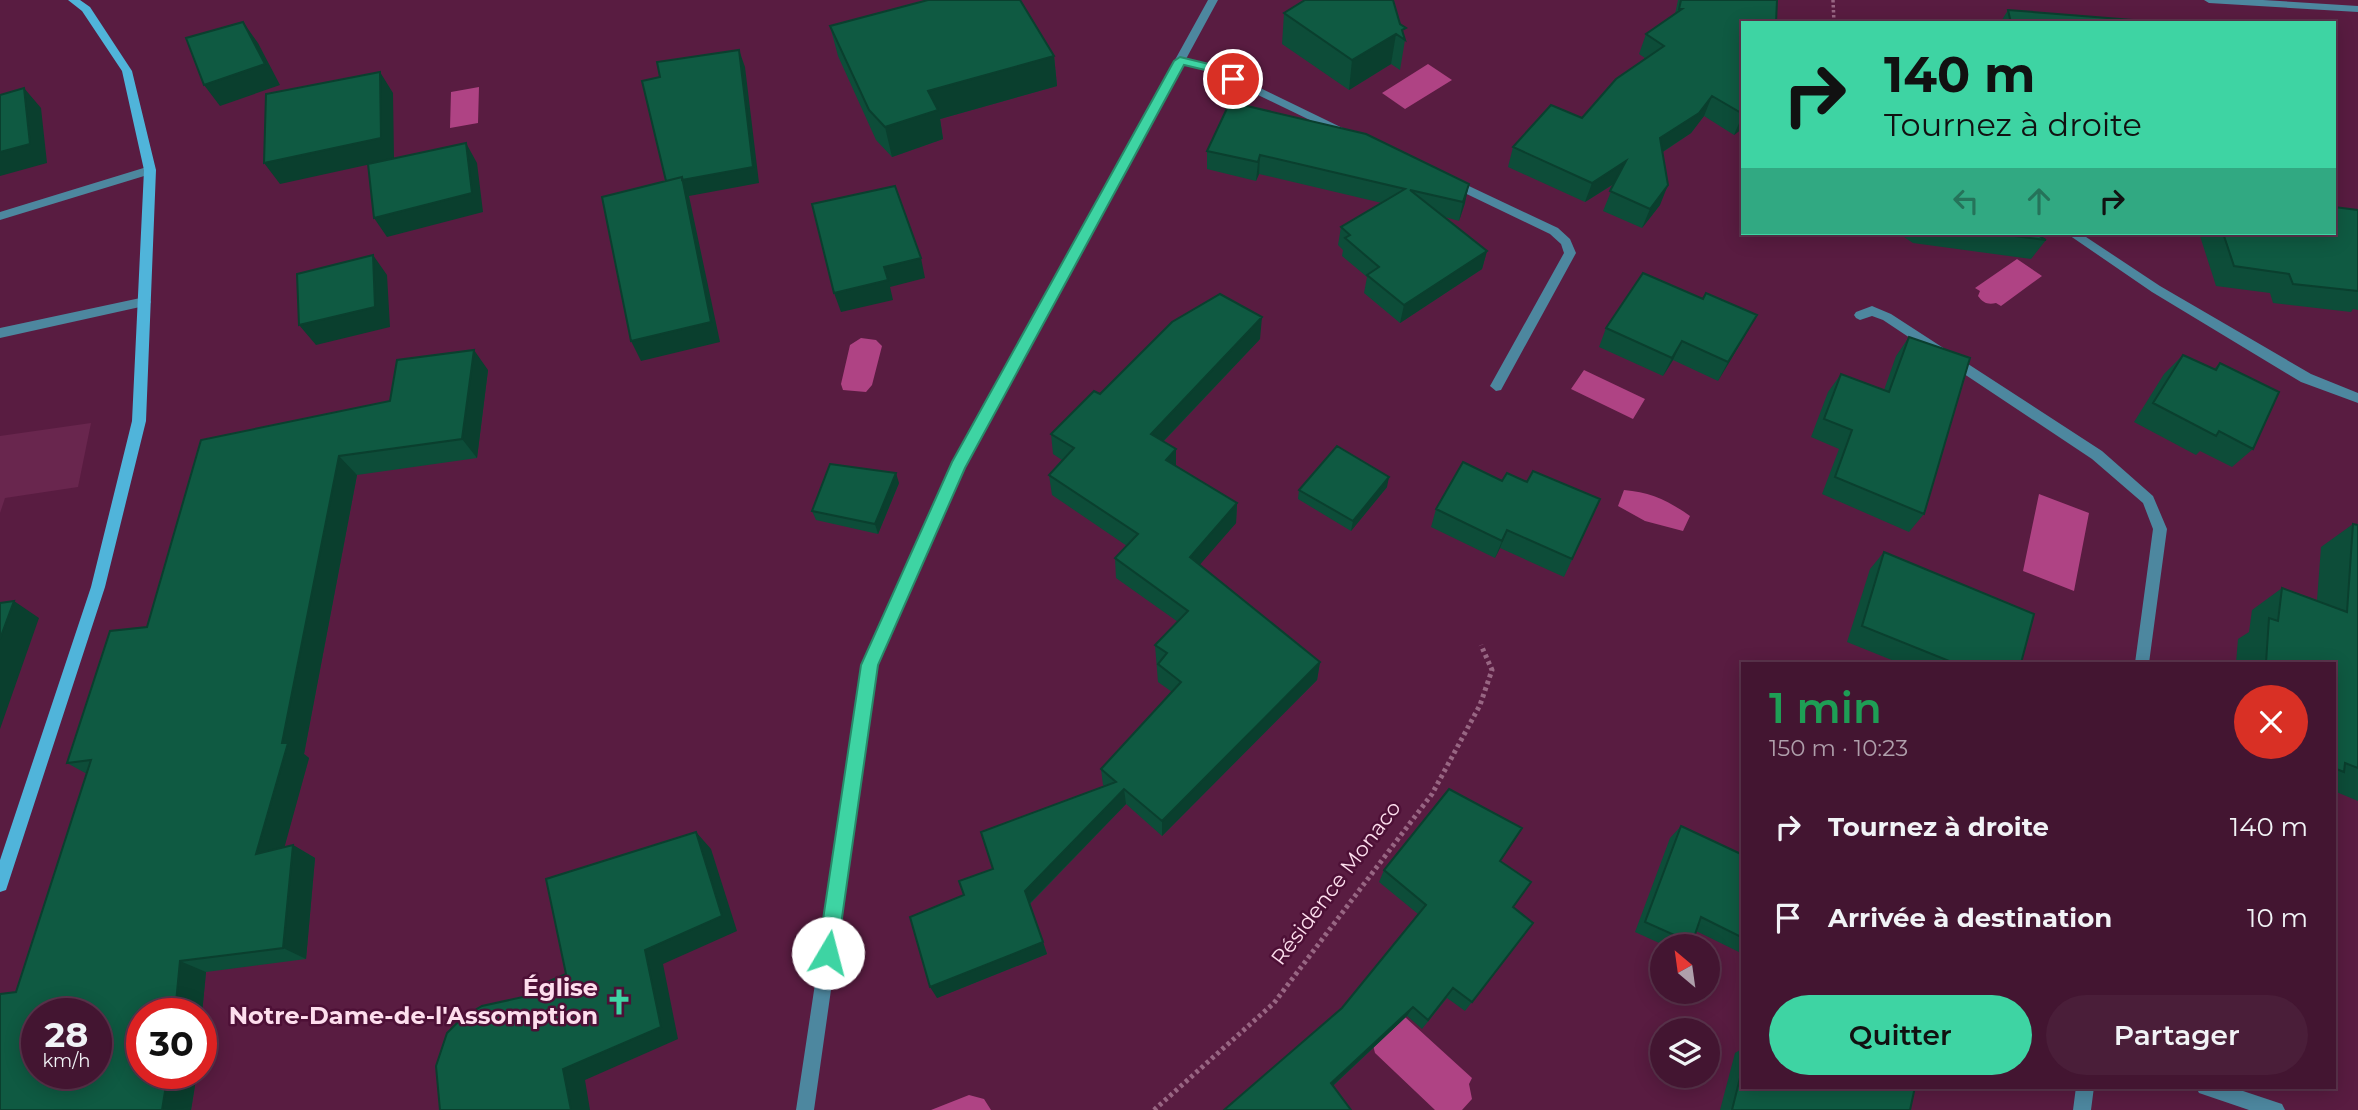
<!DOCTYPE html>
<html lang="fr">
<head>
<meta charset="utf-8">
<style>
	:root { --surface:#431531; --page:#4a1e39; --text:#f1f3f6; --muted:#af9fab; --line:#5b344d; --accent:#3ed4a3 }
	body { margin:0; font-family:Montserrat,sans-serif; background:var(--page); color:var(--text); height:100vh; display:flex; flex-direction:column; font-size:26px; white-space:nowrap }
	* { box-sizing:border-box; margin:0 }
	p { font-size:23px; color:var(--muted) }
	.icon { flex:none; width:38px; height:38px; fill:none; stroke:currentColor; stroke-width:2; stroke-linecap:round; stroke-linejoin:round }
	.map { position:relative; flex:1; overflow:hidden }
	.drawer { position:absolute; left:1741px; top:662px; width:595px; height:427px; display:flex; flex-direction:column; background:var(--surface); border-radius:0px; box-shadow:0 4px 18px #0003,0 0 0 2px var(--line) }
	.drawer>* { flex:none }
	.banner { position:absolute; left:1741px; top:21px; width:595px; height:214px; border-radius:0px; box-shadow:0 4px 18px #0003,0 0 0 2px var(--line); background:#3ed4a3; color:#111; overflow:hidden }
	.needle { width:46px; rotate:331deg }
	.controls { position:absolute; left:1650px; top:934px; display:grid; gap:14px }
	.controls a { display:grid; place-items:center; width:70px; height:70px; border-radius:50%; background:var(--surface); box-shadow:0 4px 18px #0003,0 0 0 2px var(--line); font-size:35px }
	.speed { position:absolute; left:21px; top:998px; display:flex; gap:14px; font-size:35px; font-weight:700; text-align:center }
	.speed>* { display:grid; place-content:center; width:91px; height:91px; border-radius:50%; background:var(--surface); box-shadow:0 4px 18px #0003,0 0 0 2px var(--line); line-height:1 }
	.speed small { font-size:18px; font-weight:400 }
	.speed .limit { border:10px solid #d22; background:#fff; color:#111 }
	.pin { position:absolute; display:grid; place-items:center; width:60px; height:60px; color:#fff; margin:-30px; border:4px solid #fff; border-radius:50%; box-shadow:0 2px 7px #0007 }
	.me { position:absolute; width:77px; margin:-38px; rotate:8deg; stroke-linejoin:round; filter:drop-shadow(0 0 5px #0008) }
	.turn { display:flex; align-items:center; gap:24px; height:147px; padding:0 28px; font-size:32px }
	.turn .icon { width:91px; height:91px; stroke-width:2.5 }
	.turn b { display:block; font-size:49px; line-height:60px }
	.lanes { display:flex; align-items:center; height:66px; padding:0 28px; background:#0003; justify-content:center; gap:35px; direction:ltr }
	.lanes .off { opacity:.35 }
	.round { display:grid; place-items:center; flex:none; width:74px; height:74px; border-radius:37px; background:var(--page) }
	.summary { display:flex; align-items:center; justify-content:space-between; height:119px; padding:0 28px }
	h1 { font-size:42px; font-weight:600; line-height:52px; color:#1e9e55 }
	.cta { display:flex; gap:14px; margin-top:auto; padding:14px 28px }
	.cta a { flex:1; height:80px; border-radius:42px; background:var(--accent); color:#111; font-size:28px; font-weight:600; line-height:80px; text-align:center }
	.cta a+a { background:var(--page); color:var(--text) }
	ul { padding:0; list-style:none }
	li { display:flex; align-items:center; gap:21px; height:91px; padding:0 28px }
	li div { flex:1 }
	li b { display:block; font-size:26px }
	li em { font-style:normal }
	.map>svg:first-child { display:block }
	.built { fill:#69264e }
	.water { fill:#af4384 }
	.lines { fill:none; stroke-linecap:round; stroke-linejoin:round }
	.path-far1 { stroke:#986683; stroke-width:3.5; stroke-dasharray:2.5 2.5; stroke-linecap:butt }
	.path { stroke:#986683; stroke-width:5; stroke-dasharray:3.5 3.5; stroke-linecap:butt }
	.service { fill:#4d879f; fill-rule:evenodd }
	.minor { fill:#4d879f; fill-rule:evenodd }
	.secondary { fill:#50b4da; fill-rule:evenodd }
	.wall { fill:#0d4d39 }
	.shaded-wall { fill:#0a3f2e }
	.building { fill:#0f5a42; stroke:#0a3f2e; stroke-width:2; fill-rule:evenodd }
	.route { fill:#3ed4a3; stroke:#288a6a; stroke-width:2 }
	.labels { text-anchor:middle; stroke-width:5; stroke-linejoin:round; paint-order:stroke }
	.street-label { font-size:21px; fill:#fddeed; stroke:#4d1036 }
	.near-poi-label { font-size:24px; font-weight:bold; fill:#fddeed; stroke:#4d1036; text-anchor:end }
</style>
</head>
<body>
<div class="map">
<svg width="2358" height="1110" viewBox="0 0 2358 1110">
	<rect width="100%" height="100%" fill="#591c41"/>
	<path class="built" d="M91,423L78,487L5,498L0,513V436Z"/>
	<path class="water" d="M1428,64L1452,80L1405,109L1382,93Z
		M479,87L478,123L450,128L451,92Z
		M2017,259L2042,276L2001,306L1996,303C1988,305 1983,303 1978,296L1980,291L1975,288Z
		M861,338L876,340L882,346L872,385L866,392L843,390L841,384L850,345Z
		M1584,370L1645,399L1633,419L1571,389Z
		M1624,490C1650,492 1669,501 1690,516L1683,531L1645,521L1618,506Z
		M2039,494L2089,513L2074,591L2023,571Z
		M1405,1017L1472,1078L1469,1084L1472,1099L1462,1110H1435L1375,1053L1372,1041Z
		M969,1095L984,1099L991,1110H931Z"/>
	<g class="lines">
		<path class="path-far1" d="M1833,0L1834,23"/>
		<path class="path" d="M1154,1110L1274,1003L1432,794L1480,705L1492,670L1481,645"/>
		<path class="service" d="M150,166L156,170L154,173L0,220V212Z
			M145,297L149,299L151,302L149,305L0,338V328Z"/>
		<path class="minor" d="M1208,0H1218L1186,59L1213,65L1357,135L1355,138H1347L1206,70L1183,65L964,467L877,665L814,1110H796L863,665L953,462Z
			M2204,0H2263L2358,6V12L2209,3Z
			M1452,178L1558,228L1570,239L1576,253L1501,390L1496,391L1490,386L1564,253L1561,244L1550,234L1448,185L1446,182Z
			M2066,233H2080L2160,286L2311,374L2358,393V403L2301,382L2152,292Z
			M1872,306L1891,314L2102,451L2153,496L2167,529L2149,663H2135L2153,529L2143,503L2092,459L1883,320L1872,316L1860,320L1856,318L1854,315L1856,312Z
			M2076,1087H2094L2091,1110H2073Z
			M2196,1087H2231L2282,1104L2285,1110H2249L2199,1093Z"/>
		<path class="secondary" d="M68,0H80L90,7L132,71L156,170L146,421L105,587L8,884L6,890L0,892V860L91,587L132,421L144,170L122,71L82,11Z"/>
	</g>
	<path class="wall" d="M1305,0L1404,37L1405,40L1400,70L1391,64L1349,90L1282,44L1284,13Z
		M1678,0H1777L1743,128L1734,135L1704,116L1691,133L1663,152L1660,205L1642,228L1603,211L1614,184L1585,202L1508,167L1513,147L1582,118L1645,58L1639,54L1646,34L1675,14Z
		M2008,10L2146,23H2000Z
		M830,26L1054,56L1057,86L940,119L943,139L892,157L876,140L838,56Z
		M1230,102L1465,203L1459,221L1445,217L1487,251L1482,269L1400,323L1364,293L1367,277L1342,256L1343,250L1338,245L1341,227L1382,203L1259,174L1256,181L1207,169V151Z
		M2358,210V310L2353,309L2351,312L2273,303L2270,293L2216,286L2199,233H2334Z
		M1898,233H2034L2046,240L2031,259L1913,243Z
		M1606,328L1746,334L1718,381L1673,360L1663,376L1599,347Z
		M1909,337L1924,514L1909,532L1822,494L1839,449L1811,437L1828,392L1841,374L1884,390L1896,356Z
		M1260,339L1164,441L1176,466L1237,503L1236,523L1199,565L1320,662L1317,680L1162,836L1126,804L1030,904L1047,954L937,998L964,895L993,869L1105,786L1103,785L1101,769L1172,692L1158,682L1155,645L1178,622L1116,578L1115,558L1127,546L1052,495L1049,475L1062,460L1053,454L1051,434L1100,394Z
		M2183,355L2214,369L2220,363L2253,449L2232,467L2200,451L2196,455L2134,422L2164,374Z
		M488,370L477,458L357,475L304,754L309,758L284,847L293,845L315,858L306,959L206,972L201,1024V1013L142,1073H197L191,1110L16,992L87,774L67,763L147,627L390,401Z
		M1502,481L1527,482L1600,499L1564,577L1500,548L1495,558L1431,527L1436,509Z
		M899,483L878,534L816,520L812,511Z
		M1387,487L1351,531L1298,499L1299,490Z
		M2353,524L2358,525V801L2334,791V663H2236L2238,639L2249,632L2252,610L2282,588L2317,600L2321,547Z
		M1884,552L2021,663H1899L1847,642L1870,569Z
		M1681,826L1743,855V954L1696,931L1692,943L1687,947H1668L1635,932L1670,838Z
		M1500,861L1513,907L1533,923L1465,1011L1447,998L1422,1029L1407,1016L1333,1086L1224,1110L1342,1008L1418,914L1379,882L1384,870Z
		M1743,1048V1087L1910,1110H1720L1735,1053Z"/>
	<path class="shaded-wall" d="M243,22L258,43L280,85L220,106L204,85Z
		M1396,34L1391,64L1349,90L1352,60Z
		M739,50L745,67L759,183L689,196L720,342L641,361L631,341L682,180Z
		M1054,56L1057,86L940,119L943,139L892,157L885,127L928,91Z
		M380,72L393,93L394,159L280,184L264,163Z
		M24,88L41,108L47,163L0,176V152Z
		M1712,96L1704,116L1691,133L1653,158L1660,138Z
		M1743,114V128L1734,135Z
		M466,143L477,163L483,212L387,237L374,218Z
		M1260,155L1259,174L1256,181L1258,162Z
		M1626,161L1618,181L1585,202L1592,183Z
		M1469,184L1465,203L1459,221L1463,202Z
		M1668,185L1660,205L1642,228L1650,209Z
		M1487,251L1482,269L1400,323L1404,305Z
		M373,255L387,275L390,327L316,345L299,325Z
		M921,258L925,278L890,287L893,300L841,312L834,293L884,267Z
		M1757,315L1746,334L1718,381L1728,362Z
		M1262,317L1260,339L1151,454V434Z
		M1682,341L1673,360L1663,376L1672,358Z
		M474,350L488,370L477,458L462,439Z
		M1176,449V469L1166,460Z
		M339,456L357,475L304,754L309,758L279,867L256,854L282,743Z
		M896,473L899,483L878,534L875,524Z
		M1389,477L1387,487L1351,531L1353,521Z
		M1237,503L1236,523L1190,576V557Z
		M1507,530L1500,548L1495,558L1502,541Z
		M14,601L39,618L0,729V639Z
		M1320,662L1317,680L1162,836V821Z
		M1124,789L1126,804L1029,904L1025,891Z
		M696,832L711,849L737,931L663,964L678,1039L585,1080L590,1110H571L563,1069Z
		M293,845L315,858L306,959L283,948Z
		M1043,942L1047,954L937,998L930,987Z
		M180,961L206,972L201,1024V1013H175Z
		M1413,1007L1407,1016L1327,1091L1331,1083Z
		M168,1073H197L191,1110H162Z"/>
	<path class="building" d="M928,0H1020L1054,56L928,91L938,110L885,127L869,110L830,26Z
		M1305,0H1393L1400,24L1406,28L1402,30L1405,40L1396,34L1352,60L1284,13Z
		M1681,0H1777L1776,23H1743V114L1712,96L1699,113L1660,138L1668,185L1650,209L1610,191L1626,161L1592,183L1513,147L1551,105L1582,118L1616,79L1664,46L1646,34L1682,9H1679Z
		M2008,10L2145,21L2146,23H2011Z
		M243,22L265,64L204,85L186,38Z
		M739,50L753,167L682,180V177L666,181L642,81L660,77L657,62Z
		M380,72L381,138L264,163L266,94Z
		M24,88L30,144L0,152V95Z
		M1230,102L1366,134L1469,184L1463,202L1410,190L1487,251L1404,305L1367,275L1379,267L1345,238L1350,235L1341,227L1405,189L1260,155L1258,162L1207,151Z
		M466,143L472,193L374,218L368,164Z
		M682,177L711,322L631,341L602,197Z
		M895,186L921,258L884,267L888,280L834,293L812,204Z
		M2334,207L2358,210V291L2293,284L2289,274L2234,266L2223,233H2334Z
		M1992,233H2034L2046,240Z
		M373,255L375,307L299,325L297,274Z
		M1643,273L1703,299L1706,293L1757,315L1728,362L1682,341L1672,358L1606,328Z
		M1220,294L1262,317L1151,434L1176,449L1166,460L1237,503L1190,557L1320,662L1162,821L1124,789L1025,891L1043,942L930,987L910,917L964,895L959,881L993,869L981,832L1116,782L1101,769L1181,682L1158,664L1167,653L1155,645L1188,611L1115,558L1138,534L1049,475L1074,448L1051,434L1094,391L1100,394L1172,322Z
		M1909,337L1970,358L1924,514L1835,477L1852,430L1824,419L1841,374L1889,392Z
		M474,350L462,439L339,456L282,743H288L256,854L293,845L283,948L180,961L175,1013H142V1073H168L162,1110H0V994L16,992L91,760L67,763L110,631L147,627L201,440L390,401L397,360ZM37,1013H96V1073H37Z
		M2183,355L2216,370L2220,363L2279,392L2253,449L2219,431L2216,436L2153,403Z
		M1337,446L1389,477L1353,521L1299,490Z
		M1463,462L1502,481L1507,473L1527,482L1533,471L1600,499L1572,559L1507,530L1502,541L1436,509Z
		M830,464L896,473L875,524L812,511Z
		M2353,524L2358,525V768L2345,763L2344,772L2334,768V663H2266L2269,618L2278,621L2282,588L2347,612Z
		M1884,552L2034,614L2021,663H1954L1862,626Z
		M14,601L0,639V603Z
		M1449,789L1522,828L1500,861L1531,882L1513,907L1533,923L1472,1002L1453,988L1428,1020L1413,1007L1331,1083L1351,1110H1224L1342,1008L1426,905L1384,870Z
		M1681,826L1743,855V938L1701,917L1692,943L1645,922Z
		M696,832L722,916L645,950L661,1027L563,1069L571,1110H440L436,1066L447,1033L463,1017L482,1006L546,992L545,983L566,974L546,879Z
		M1743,1066V1087H1915L1910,1110H1732Z"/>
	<path class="route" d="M1180,57L1213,65L1240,79L1233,83L1205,70L1184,65L965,468L878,665L837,953L834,960L828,963L821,960L818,953L861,665L952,462L1174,61Z"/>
	<defs>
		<g id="church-bare" transform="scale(2.1)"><path d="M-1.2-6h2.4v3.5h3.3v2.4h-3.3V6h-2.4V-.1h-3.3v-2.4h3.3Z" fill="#3ed4a3" stroke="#4d1036" stroke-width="2.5" paint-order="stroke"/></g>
	</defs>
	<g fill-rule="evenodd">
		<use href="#church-bare" x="619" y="1002"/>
	</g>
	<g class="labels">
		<g class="street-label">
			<text transform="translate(1336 883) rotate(-53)" y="7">Résidence Monaco</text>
		</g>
		<g class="near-poi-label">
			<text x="598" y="996">Église<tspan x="598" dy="28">Notre-Dame-de-l'Assomption</tspan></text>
		</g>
	</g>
</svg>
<div class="controls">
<a><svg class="needle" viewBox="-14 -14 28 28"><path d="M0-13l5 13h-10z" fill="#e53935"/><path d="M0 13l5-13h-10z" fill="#af9fab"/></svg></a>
<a><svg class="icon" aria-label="layers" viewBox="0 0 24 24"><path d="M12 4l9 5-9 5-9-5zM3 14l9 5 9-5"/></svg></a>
</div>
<div class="speed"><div>28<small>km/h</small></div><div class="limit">30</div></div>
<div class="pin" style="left:1233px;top:79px;background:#d93025"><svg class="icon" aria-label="arrive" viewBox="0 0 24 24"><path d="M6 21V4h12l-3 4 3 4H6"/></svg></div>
<svg class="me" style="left:828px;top:953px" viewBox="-20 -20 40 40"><circle r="19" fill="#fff"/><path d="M0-13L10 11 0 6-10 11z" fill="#3ed4a3"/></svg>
<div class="banner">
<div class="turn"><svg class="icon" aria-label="right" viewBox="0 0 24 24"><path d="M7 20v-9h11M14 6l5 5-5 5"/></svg><div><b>140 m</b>Tournez à droite</div></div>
<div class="lanes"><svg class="icon off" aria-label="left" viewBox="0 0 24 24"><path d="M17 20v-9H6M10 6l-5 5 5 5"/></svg><svg class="icon off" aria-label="ahead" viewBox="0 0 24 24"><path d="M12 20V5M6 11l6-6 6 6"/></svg><svg class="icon" aria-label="right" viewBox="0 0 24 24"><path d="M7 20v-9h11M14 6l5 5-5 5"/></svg></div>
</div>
<section class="drawer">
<div class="summary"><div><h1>1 min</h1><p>150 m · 10:23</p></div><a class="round" style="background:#d93025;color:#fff"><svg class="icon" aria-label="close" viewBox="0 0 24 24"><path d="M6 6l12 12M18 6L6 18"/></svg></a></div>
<ul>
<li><svg class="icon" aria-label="right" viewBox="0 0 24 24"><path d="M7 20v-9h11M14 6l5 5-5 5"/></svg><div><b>Tournez à droite</b></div><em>140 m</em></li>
<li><svg class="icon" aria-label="arrive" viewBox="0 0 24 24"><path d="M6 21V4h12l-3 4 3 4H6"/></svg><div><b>Arrivée à destination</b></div><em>10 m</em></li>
</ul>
<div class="cta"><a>Quitter</a><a>Partager</a></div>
</section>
</div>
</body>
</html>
